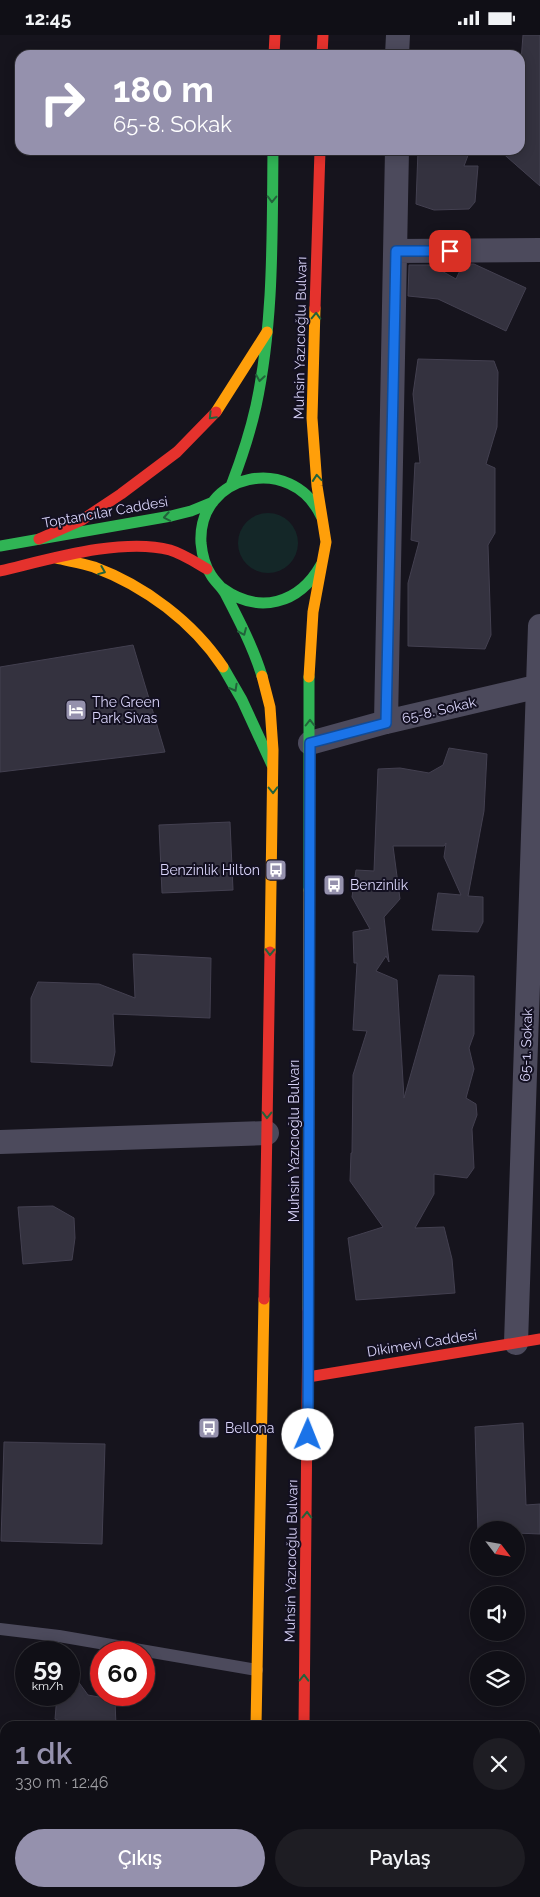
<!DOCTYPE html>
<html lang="tr">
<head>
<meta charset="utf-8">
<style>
	:root { --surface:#100f16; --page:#1e1d23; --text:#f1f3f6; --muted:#9c9ca1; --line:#302f35; --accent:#9591ad }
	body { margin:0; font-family:Raleway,sans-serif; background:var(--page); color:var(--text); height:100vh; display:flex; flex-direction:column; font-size:19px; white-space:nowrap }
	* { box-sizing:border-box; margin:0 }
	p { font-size:16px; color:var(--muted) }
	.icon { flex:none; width:28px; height:28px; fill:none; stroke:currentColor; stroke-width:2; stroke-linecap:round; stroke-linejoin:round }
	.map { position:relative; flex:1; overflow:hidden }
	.panel { position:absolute; left:0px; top:1686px; width:540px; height:176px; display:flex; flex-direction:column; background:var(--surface); border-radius:15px 15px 0 0; box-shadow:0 2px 12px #0003,0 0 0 1px var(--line) }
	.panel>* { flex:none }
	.guide { position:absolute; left:15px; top:15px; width:510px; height:105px; border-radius:15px; box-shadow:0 2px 12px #0003,0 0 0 1px var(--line); background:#9591ad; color:#fff; overflow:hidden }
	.needle { width:32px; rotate:121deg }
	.fabs { position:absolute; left:470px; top:1486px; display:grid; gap:10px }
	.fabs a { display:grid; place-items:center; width:55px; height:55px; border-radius:50%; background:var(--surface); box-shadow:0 2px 12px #0003,0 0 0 1px var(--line); font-size:25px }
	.speed { position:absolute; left:15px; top:1606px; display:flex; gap:10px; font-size:25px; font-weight:700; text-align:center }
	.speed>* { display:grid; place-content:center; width:65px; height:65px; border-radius:50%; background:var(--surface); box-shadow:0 2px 12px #0003,0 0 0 1px var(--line); line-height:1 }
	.speed small { font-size:12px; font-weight:400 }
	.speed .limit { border:8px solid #d22; background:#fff; color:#111 }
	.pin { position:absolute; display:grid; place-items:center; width:42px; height:42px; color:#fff; margin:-21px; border-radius:10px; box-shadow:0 2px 8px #0006 }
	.me { position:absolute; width:55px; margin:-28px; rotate:1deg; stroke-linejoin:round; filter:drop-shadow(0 0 4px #0008) }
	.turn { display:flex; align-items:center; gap:18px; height:105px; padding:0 15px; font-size:22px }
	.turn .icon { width:65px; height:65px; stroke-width:2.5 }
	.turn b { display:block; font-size:35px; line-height:42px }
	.round { display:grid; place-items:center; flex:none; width:52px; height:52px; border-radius:26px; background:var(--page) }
	.overview { display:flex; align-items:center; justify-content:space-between; height:85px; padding:0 15px }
	h1 { font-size:30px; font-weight:600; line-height:38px; color:var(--accent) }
	.cta { display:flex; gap:10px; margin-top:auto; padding:10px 15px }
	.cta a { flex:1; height:58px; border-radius:30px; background:var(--accent); color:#fff; font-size:20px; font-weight:600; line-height:58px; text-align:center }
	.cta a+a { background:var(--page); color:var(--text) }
	.status { display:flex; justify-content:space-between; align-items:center; height:35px; padding:0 25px; background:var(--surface); direction:ltr }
	.status svg { height:14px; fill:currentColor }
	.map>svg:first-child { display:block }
	.green { fill:#142728 }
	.building { fill:#34323f; stroke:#434050 }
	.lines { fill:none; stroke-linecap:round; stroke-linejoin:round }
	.lane { stroke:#4c4a5c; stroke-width:12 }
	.street { stroke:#4c4a5c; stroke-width:24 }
	.fast { stroke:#30b455; stroke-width:11 }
	.slow { stroke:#ff9f0a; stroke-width:11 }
	.jam { stroke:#e5322d; stroke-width:11 }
	.oneway { stroke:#22623b }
	.route-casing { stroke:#114b97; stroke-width:12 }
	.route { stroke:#1a73e8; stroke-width:9 }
	.labels { text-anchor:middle; stroke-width:4; stroke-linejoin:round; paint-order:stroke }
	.street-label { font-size:14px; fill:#dad5fa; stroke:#131021 }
	.poi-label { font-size:14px; fill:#dad5fa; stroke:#131021; text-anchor:start }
</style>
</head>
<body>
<div class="status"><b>12:45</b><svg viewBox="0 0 49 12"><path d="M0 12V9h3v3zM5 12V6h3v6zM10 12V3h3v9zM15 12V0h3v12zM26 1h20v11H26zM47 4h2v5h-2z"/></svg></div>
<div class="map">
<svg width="540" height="1862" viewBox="0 0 540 1862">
	<rect width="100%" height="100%" fill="#16141d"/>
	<path class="green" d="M238 508a30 30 0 1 1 60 0a30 30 0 1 1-60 0Z"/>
	<path class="building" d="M523,0H540V151L499,115H520V39Z
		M418,115H470L464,131H478L475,167L469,174L434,175L416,169Z
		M463,229H474L526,253L506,296L438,264L408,261L409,230H431L456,244Z
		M418,324L494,326L498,337L497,392L486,429L495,433V498L488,510L491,600L485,614L408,611V548L419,507L411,505L415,428H420L413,359Z
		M133,610L165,717L0,737V632Z
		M449,713L487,719L484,776L468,861L483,862V887L478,897L432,895L438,858L461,860L444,822L446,808L444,811H393L400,864L384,882L389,927L386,921L376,936L397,945L404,1063L439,940L474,941V999L469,1013L474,1034L466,1063L476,1069L477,1080L472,1094L474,1133L467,1143L434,1139V1159L415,1193L444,1192L452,1224L455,1258L356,1265L348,1203L383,1192L350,1146L351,1118H352L353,1040L367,996L353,995L357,928H354L353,897L370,894L352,862L356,835L374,836L378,734L400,733L429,738L443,730Z
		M230,787L233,855L162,858L159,790Z
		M133,919L211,923L210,983L113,979L115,1017L112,1031L31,1027V963L38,947L99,949L135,963Z
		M53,1171L74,1183L75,1203L72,1225L23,1229L18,1172Z
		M523,1388L526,1470L540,1469V1499L516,1498V1495H479L478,1497L475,1392Z
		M4,1407L105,1409L102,1509L1,1506Z
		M69,1634L88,1660L115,1665L116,1691H71L55,1684L57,1660H69Z"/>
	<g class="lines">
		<path class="lane" d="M0,1594L59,1601L257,1635"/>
		<path class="street" d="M397,20L398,0
			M396,216L540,215
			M386,687L397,115
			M310,708L386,687L540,651
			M0,1107L267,1098
			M516,1308L540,591
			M434,1858V1862
			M534,1862V1858"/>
		<path class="fast" d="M231,451C241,425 250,398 256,371C274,287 272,200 273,115
			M0,511L171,481L191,476L213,467
			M222,553C259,580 299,569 321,530
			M223,632L242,665L272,730
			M262,641C253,612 239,585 225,558C221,551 215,547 211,540C205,531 202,519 201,508C197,438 292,418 321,481
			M309,855V642
			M253,1858V1862"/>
		<path class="slow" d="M216,377L267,297
			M56,523C68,526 81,528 94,532C145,551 193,587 223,632
			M262,641L270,672L273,715L270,917
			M309,642L313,577L326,507L317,451L312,383L315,273
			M308,1274L309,855
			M256,1691L264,1264"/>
		<path class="jam" d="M274,20L275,0
			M322,20L323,0
			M315,273L320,115
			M39,504L82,485L121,459L177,417L216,377
			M0,536C47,525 122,502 170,515C183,519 195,527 207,534
			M264,1264L270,917
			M308,1342L540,1304
			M304,1691L308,1274
			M302,1858V1862"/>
	</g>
	<defs><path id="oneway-chevron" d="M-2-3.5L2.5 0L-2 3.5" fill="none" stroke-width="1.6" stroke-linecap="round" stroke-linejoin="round" transform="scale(1.25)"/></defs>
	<g class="oneway">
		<use href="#oneway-chevron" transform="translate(272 164) rotate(91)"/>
		<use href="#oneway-chevron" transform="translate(316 281) rotate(-88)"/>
		<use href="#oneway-chevron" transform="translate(260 343) rotate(99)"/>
		<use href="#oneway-chevron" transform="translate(212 381) rotate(134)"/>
		<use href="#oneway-chevron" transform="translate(317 443) rotate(-95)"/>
		<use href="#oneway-chevron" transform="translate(167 482) rotate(170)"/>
		<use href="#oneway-chevron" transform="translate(102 536) rotate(22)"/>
		<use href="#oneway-chevron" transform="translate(243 597) rotate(66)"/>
		<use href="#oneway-chevron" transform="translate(234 653) rotate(61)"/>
		<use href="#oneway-chevron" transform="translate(310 688) rotate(-90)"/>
		<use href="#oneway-chevron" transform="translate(273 755) rotate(89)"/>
		<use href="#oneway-chevron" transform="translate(270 917) rotate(91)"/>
		<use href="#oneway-chevron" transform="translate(267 1080) rotate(91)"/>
		<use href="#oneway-chevron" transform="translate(307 1480) rotate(-89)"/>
		<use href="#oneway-chevron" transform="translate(304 1643) rotate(-89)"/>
	</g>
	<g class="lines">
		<g class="route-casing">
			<path id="route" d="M308,1400L310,708L386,688L396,216H450"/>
		</g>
		<use href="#route" class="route"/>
	</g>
	<defs>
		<g id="hotel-square" transform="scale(1.125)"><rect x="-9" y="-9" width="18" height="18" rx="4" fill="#9591ad" stroke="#131021"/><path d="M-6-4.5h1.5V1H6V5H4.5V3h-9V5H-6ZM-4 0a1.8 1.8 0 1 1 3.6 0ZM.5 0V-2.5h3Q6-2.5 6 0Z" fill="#fff"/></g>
		<g id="bus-square" transform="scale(1.125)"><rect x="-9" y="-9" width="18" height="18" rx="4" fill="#9591ad" stroke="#131021"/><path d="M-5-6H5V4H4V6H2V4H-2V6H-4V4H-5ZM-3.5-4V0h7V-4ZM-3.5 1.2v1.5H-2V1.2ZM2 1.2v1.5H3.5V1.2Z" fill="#fff"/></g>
	</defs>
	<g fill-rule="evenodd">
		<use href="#hotel-square" x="76" y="675"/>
		<use href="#bus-square" x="276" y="835"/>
		<use href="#bus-square" x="334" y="850"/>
		<use href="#bus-square" x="209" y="1393"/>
	</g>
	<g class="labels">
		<g class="street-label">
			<text transform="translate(300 303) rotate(-89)" y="5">Muhsin Yazıcıoğlu Bulvarı</text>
			<text transform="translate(105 477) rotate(-10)" y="5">Toptancılar Caddesi</text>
			<text transform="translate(439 675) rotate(-13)" y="5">65-8. Sokak</text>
			<text transform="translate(526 1010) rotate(-88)" y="5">65-1. Sokak</text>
			<text transform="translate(294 1106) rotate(-90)" y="5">Muhsin Yazıcıoğlu Bulvarı</text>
			<text transform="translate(422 1308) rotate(-9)" y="5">Dikimevi Caddesi</text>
			<text transform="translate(291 1526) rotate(-89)" y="5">Muhsin Yazıcıoğlu Bulvarı</text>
		</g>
		<g class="poi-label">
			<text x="92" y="672">The Green<tspan x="92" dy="16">Park Sivas</tspan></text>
			<text x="260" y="840" text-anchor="end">Benzinlik Hilton</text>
			<text x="350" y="855">Benzinlik</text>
			<text x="225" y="1398">Bellona</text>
		</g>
	</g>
</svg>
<div class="fabs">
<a><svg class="needle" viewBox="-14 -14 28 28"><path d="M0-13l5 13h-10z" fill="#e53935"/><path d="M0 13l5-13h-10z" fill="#9c9ca1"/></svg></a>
<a><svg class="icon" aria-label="sound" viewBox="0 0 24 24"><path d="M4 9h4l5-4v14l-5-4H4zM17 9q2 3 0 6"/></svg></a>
<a><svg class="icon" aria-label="layers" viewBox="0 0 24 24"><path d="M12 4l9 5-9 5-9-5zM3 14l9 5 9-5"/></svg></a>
</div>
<div class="speed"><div>59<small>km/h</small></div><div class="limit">60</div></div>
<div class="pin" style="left:450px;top:216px;background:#d93025"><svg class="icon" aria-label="arrive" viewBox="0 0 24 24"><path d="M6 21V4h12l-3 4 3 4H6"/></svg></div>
<svg class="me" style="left:308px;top:1400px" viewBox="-20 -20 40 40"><circle r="19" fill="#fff"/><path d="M0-13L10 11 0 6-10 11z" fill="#1a73e8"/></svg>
<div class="guide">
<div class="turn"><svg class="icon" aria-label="right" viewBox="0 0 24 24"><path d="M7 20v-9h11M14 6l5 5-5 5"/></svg><div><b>180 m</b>65-8. Sokak</div></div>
</div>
<section class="panel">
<div class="overview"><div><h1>1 dk</h1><p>330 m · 12:46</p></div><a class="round"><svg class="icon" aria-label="close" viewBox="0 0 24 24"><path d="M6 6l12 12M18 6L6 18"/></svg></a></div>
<div class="cta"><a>Çıkış</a><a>Paylaş</a></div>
</section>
</div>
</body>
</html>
